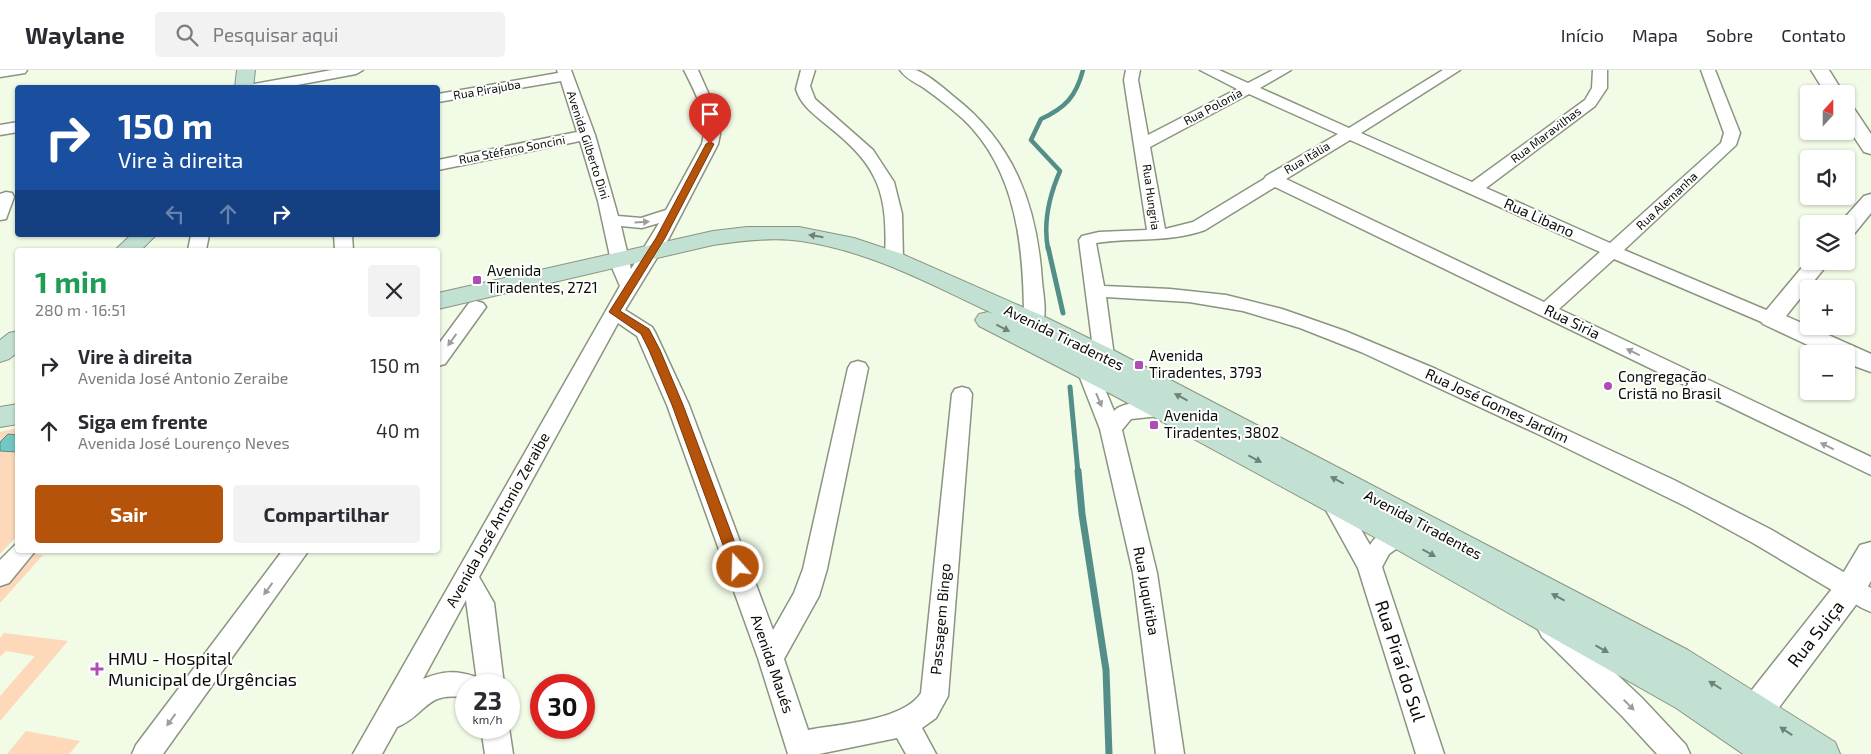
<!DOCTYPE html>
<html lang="pt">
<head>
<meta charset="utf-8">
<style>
	:root { --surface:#fff; --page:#f2f2f3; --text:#2b2b33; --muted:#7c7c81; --line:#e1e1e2; --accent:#b45309 }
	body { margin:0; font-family:"Exo 2",sans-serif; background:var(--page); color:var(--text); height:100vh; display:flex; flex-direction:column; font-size:19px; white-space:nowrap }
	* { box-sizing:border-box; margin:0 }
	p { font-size:16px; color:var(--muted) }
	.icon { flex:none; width:28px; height:28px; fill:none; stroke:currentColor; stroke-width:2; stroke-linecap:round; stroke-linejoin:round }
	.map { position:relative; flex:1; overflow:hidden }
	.drawer { position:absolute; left:15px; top:178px; width:425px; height:305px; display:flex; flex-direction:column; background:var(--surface); border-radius:5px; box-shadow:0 1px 4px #0004 }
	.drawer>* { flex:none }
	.top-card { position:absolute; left:15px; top:15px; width:425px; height:152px; border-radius:5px; box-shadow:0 1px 4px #0004; background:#1a4fa0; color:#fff; overflow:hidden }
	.needle { width:32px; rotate:21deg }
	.buttons { position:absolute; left:1800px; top:15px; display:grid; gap:10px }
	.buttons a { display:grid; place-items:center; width:55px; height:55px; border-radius:5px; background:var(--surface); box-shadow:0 1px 4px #0004; font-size:25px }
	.speed { position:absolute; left:455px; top:604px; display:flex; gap:10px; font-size:25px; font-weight:700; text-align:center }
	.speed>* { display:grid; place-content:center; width:65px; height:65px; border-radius:50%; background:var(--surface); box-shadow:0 1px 4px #0004; line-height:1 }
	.speed small { font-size:12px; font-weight:400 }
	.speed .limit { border:8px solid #d22; background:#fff; color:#111 }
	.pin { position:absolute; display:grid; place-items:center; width:42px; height:42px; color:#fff; margin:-51px -21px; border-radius:50% 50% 50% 0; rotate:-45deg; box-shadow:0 0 5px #0007 }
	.pin .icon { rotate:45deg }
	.me { position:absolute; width:55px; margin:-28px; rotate:340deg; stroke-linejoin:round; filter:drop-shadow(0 0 4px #0008) }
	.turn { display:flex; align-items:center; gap:18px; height:105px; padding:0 20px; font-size:22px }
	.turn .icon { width:65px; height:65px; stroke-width:2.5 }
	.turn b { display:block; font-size:35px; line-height:42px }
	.lanes { display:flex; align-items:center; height:48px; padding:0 20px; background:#0003; justify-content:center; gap:25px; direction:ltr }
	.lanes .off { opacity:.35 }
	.round { display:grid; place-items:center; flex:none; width:52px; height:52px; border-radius:5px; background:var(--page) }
	.summary { display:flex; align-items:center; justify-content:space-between; height:85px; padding:0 20px }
	h1 { font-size:30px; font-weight:700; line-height:38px; color:#1e9e55 }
	.button { display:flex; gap:10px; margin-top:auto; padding:10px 20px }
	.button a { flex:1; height:58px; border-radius:5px; background:var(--accent); color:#fff; font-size:20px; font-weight:700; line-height:58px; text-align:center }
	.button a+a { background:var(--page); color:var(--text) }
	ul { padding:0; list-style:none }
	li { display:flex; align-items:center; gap:15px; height:65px; padding:0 20px }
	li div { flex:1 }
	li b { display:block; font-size:19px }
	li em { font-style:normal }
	header { display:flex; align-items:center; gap:30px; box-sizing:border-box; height:70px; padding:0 25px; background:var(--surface); border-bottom:1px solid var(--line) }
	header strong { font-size:24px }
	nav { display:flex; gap:28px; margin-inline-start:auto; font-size:18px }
	.search { width:350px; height:45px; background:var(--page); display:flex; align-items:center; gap:12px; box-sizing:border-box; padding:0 18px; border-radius:5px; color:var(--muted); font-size:19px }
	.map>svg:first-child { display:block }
	.green { fill:#fdd8b9 }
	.water { fill:#73c6c1; stroke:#548e89 }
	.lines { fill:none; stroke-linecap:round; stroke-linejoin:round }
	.stream-far2 { stroke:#548e89; stroke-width:4.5 }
	.stream-far1 { stroke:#548e89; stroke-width:5 }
	.stream { stroke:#548e89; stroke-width:7 }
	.minor-casing { stroke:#8b9480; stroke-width:3 }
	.tertiary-casing { stroke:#8b9480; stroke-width:3 }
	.secondary-casing { stroke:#8b9480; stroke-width:2 }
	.minor { fill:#fff; fill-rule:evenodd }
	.tertiary { fill:#fff; fill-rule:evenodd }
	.secondary { fill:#c2e1d3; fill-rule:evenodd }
	.oneway { fill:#9d9e9b }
	.oneway2 { fill:#6f8277 }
	.route { fill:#b45309; stroke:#753606 }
	.poi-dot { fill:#b04db4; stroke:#fff; stroke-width:2 }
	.labels { text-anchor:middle; stroke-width:4; stroke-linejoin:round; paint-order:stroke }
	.far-street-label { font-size:12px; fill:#0a0d06; stroke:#fff }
	.street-label { font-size:15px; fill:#0a0d06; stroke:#fff }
	.poi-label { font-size:15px; fill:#0a0d06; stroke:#fff; text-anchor:start }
	.near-street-label { font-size:18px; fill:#0a0d06; stroke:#fff }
	.near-poi-label { font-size:18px; fill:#0a0d06; stroke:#fff; text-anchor:start }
</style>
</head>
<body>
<header>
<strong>Waylane</strong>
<div class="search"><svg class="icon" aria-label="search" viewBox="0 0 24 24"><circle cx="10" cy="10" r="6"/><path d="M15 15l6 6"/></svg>Pesquisar aqui</div>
<nav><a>Início</a><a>Mapa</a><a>Sobre</a><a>Contato</a></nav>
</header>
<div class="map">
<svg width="1871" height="684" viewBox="0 0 1871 684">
	<rect width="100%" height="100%" fill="#f1fbe6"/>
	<path class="green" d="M17,358V466L0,484V362Z
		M27,483L43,485L0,533V513Z
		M4,563L68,571L0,651V626L35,586L6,581L0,587V568Z
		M26,661L80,671L69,684H7Z"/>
	<path class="water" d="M8,364L17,365V382L0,381V372Z"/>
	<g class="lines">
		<path class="stream-far2" d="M1048,179C1043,153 1050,124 1060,101L1031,70L1041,49C1065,38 1076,27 1083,0"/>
		<path class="stream-far1" d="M1048,177L1063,243
			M1070,317L1078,403"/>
		<path class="stream" d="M1078,401L1082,444L1106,600L1109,684"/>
		<g class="minor-casing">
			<path id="minor" d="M0,0H27L25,3L0,7Z
				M332,0H363L356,4L281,18H247L254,14Z
				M557,0H571L595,65L618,146L641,148L666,140L702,74C709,46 696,24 684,0H698L718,45L720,64L718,74L669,168L625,240L652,257L655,262L689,335L773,560L794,523L803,499L848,298L851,293L858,291L865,293L868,298L827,499L819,526L784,589L808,660C839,654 903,651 921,623L952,324L955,319L962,317L969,319L972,324L948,626L936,648L922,658L936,684H906L897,668L819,684H788L758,588L667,335L637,266L618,253L479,507L494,533L504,615H466V628C425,620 427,645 397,657L382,684H353L620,216L613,200L598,131L580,71L438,100V90L577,62L561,11L438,32V24L558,3ZM659,153L631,199L621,156L642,158ZM466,530L477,611L476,607C456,600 442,601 423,609Z
				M801,0H815L810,16L815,29L873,80L894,112L902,144L903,189L900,193H888L885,189C888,124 880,97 828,56C815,45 801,36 796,19Z
				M900,0C905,0 910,0 915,0C925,2 945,19 953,26C1014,73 1037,135 1042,211C1043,224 1048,246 1041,256L1034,258L1027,256L1024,252C1024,181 1018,101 963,49C951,38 938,28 924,18C916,13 905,8 900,0Z
				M1126,0H1140L1138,10L1148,65L1237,19L1200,0H1219L1248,13L1273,0H1291L1260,18L1349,58L1443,0H1460L1361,63L1472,112L1585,30L1592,18L1593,0H1607V18L1595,36L1486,118L1610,173L1721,73L1724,63L1701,0H1715L1740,63L1736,75L1624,180L1778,245L1781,249L1778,253L1771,255L1764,253L1614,189L1559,239L1871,387V405L1275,117L1205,160C1169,173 1133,167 1096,173L1104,216L1170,219L1226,225L1282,239L1345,261L1436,299L1674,410L1770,459L1871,518V542L1862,538L1753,473L1687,437L1540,365L1361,282L1300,258L1243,241L1189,232L1106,227L1114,286L1111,291L1104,293L1097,291L1094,286L1079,170L1082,166L1099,162L1147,160L1124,10ZM1249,24L1338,64L1266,106L1264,109L1193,152L1165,159L1150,77ZM1350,70L1600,182L1544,232L1286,109Z
				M18,52V62L0,65V55Z
				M6,122L12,123L14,127L6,149L0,150V124Z
				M191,165H209L206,180H188Z
				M334,165H352L353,180H335Z
				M476,231L483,233L486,237L445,294L438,296V275L469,233Z
				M1087,293L1094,295L1097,300L1114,341C1123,330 1157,331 1169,335L1173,340L1169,345L1131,349L1122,360L1157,503L1184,684H1156L1133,503L1100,359L1077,300L1080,295Z
				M1333,422L1341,425L1370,475C1377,463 1393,454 1406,458L1410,465L1406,472L1389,484L1382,497L1444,684H1416L1358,498L1321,431L1325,425Z
				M18,472V480H36L9,513L0,516V490Z
				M283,480H309L163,684H132L136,675Z
				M1551,548L1560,551L1642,628L1686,675L1690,684H1657L1622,646L1542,567L1538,559L1542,551Z
				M481,658H509L513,684H485Z"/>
		</g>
		<g class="tertiary-casing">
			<path id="tertiary" d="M1811,0H1829L1844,24H1826Z
				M1846,35L1853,37L1871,64V84L1864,82L1846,55Z
				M1871,124V143L1854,164L1846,165V154H1839L1864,126Z
				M1809,189V191H1830L1786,246L1871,284V302L1846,293V284H1827L1763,254L1759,249Z
				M1871,472V511L1861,528L1768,652L1756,656L1744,652L1739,641L1744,630L1839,510L1860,475Z"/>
		</g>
		<g class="secondary-casing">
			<path id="secondary" d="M237,0H255L253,18H235Z
				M747,157H799L854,168L902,184L1043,246L1113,280L1688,580L1835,672L1840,684H1743L1676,638L1387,474L1113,325L979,256L975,250L979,244L988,242L994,244C932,215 870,181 801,171C773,167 741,171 713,175L438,239V223L713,161Z
				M131,165H156L141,180H115Z
				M18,261V282L9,289L0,292V270L9,263Z
				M18,334V354L0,357V337Z"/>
		</g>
		<use href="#minor" class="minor"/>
		<use href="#tertiary" class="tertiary"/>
		<use href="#secondary" class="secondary"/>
	</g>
	<defs><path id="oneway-solid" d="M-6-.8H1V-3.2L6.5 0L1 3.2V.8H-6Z" transform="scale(1.25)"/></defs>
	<g class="oneway">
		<use href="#oneway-solid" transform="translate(642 152) rotate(-3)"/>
		<use href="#oneway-solid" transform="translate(452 270) rotate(126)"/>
		<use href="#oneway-solid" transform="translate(1633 282) rotate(-154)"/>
		<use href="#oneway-solid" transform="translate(1099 330) rotate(67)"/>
		<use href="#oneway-solid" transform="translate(1827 376) rotate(-154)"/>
		<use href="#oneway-solid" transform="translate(268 519) rotate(126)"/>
		<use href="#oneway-solid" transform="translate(1629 635) rotate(45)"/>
		<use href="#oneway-solid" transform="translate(171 650) rotate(126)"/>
	</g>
	<g class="oneway2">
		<use href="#oneway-solid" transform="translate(816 166) rotate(-171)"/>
		<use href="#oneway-solid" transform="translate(1003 258) rotate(27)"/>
		<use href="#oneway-solid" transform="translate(1181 327) rotate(-152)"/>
		<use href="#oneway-solid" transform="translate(1255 389) rotate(28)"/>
		<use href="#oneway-solid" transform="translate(1337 410) rotate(-152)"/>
		<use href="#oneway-solid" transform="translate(1429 483) rotate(29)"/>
		<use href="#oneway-solid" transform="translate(1558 527) rotate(-152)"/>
		<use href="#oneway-solid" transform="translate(1602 579) rotate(29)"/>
		<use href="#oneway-solid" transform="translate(1715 615) rotate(-148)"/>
		<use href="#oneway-solid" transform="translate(1786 661) rotate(-147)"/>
	</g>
	<path class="route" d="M710,72L714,74L665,168L620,241L649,259L660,280L683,335L744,497L738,503L731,497L672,335L649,280L641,264L609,242L656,168L706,74Z"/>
	<g class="poi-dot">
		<rect x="472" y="205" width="10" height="10" rx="2.5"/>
		<rect x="1134" y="290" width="10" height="10" rx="2.5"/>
		<circle cx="1608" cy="316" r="5"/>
		<rect x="1149" y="350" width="10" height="10" rx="2.5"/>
		<path d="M94.5 591.5h5v5h5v5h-5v5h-5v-5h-5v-5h5z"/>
	</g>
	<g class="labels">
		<g class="far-street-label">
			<text transform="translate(487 20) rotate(-10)" y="4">Rua Pirajuba</text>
			<text transform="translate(1213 37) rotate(-28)" y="4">Rua Polonia</text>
			<text transform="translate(1546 65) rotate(-37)" y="4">Rua Maravilhas</text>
			<text transform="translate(588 75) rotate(72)" y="4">Avenida Gilberto Dini</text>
			<text transform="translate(512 80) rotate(-11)" y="4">Rua Stéfano Soncini</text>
			<text transform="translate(1307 88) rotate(-31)" y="4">Rua Itália</text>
			<text transform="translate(1151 127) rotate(82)" y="4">Rua Hungria</text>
			<text transform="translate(1667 131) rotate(-43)" y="4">Rua Alemanha</text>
		</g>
		<g class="street-label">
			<text transform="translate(1539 148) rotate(24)" y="5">Rua Libano</text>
			<text transform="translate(1572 252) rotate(26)" y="5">Rua Siria</text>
			<text transform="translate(1064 268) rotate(26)" y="5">Avenida Tiradentes</text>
			<text transform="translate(1497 336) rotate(25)" y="5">Rua José Gomes Jardim</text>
			<text transform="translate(498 450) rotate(-61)" y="5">Avenida José Antonio Zeraibe</text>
			<text transform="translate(1423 455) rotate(28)" y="5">Avenida Tiradentes</text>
			<text transform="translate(1146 521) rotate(80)" y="5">Rua Juquitiba</text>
			<text transform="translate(941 549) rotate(-85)" y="5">Passagem Bingo</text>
			<text transform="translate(772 594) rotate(71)" y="5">Avenida Maués</text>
		</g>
		<g class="poi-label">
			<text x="487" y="206">Avenida<tspan x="487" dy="17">Tiradentes, 2721</tspan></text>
			<text x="1149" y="291">Avenida<tspan x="1149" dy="17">Tiradentes, 3793</tspan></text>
			<text x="1618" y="312">Congregação<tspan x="1618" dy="17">Cristã no Brasil</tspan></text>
			<text x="1164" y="351">Avenida<tspan x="1164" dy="17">Tiradentes, 3802</tspan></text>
		</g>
		<g class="near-street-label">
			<text transform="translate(1816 564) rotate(-52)" y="6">Rua Suiça</text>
			<text transform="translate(1400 591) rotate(72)" y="6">Rua Piraí do Sul</text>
		</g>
		<g class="near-poi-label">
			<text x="108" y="595">HMU - Hospital<tspan x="108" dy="21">Municipal de Urgências</tspan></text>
		</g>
	</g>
</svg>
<div class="buttons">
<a><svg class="needle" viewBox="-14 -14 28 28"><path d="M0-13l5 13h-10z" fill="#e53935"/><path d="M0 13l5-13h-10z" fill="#7c7c81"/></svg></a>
<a><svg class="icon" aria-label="sound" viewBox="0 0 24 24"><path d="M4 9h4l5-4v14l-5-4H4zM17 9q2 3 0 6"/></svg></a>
<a><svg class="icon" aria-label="layers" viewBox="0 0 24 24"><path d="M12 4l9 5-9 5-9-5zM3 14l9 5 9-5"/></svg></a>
<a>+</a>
<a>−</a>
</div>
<div class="speed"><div>23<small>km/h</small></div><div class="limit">30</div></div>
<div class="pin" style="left:710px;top:74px;background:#d93025"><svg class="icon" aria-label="arrive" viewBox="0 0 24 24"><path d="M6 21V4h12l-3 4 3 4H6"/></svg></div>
<svg class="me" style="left:738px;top:497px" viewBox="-20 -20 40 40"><circle r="17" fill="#b45309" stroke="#fff" stroke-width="3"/><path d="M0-11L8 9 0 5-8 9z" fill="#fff"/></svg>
<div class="top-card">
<div class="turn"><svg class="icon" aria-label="right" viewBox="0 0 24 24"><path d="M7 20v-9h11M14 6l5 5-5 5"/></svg><div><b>150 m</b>Vire à direita</div></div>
<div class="lanes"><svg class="icon off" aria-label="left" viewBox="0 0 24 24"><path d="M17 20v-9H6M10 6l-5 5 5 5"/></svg><svg class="icon off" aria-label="ahead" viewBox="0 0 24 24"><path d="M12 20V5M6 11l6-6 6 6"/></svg><svg class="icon" aria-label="right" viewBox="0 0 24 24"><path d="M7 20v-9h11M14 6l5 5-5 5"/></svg></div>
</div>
<section class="drawer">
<div class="summary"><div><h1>1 min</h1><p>280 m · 16:51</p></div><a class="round"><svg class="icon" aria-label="close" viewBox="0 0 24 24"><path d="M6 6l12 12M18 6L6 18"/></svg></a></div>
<ul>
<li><svg class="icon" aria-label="right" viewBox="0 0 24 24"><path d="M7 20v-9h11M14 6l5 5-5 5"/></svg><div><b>Vire à direita</b><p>Avenida José Antonio Zeraibe</p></div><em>150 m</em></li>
<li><svg class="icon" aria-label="ahead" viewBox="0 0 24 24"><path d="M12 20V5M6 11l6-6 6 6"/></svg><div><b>Siga em frente</b><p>Avenida José Lourenço Neves</p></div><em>40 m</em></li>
</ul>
<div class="button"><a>Sair</a><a>Compartilhar</a></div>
</section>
</div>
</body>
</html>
